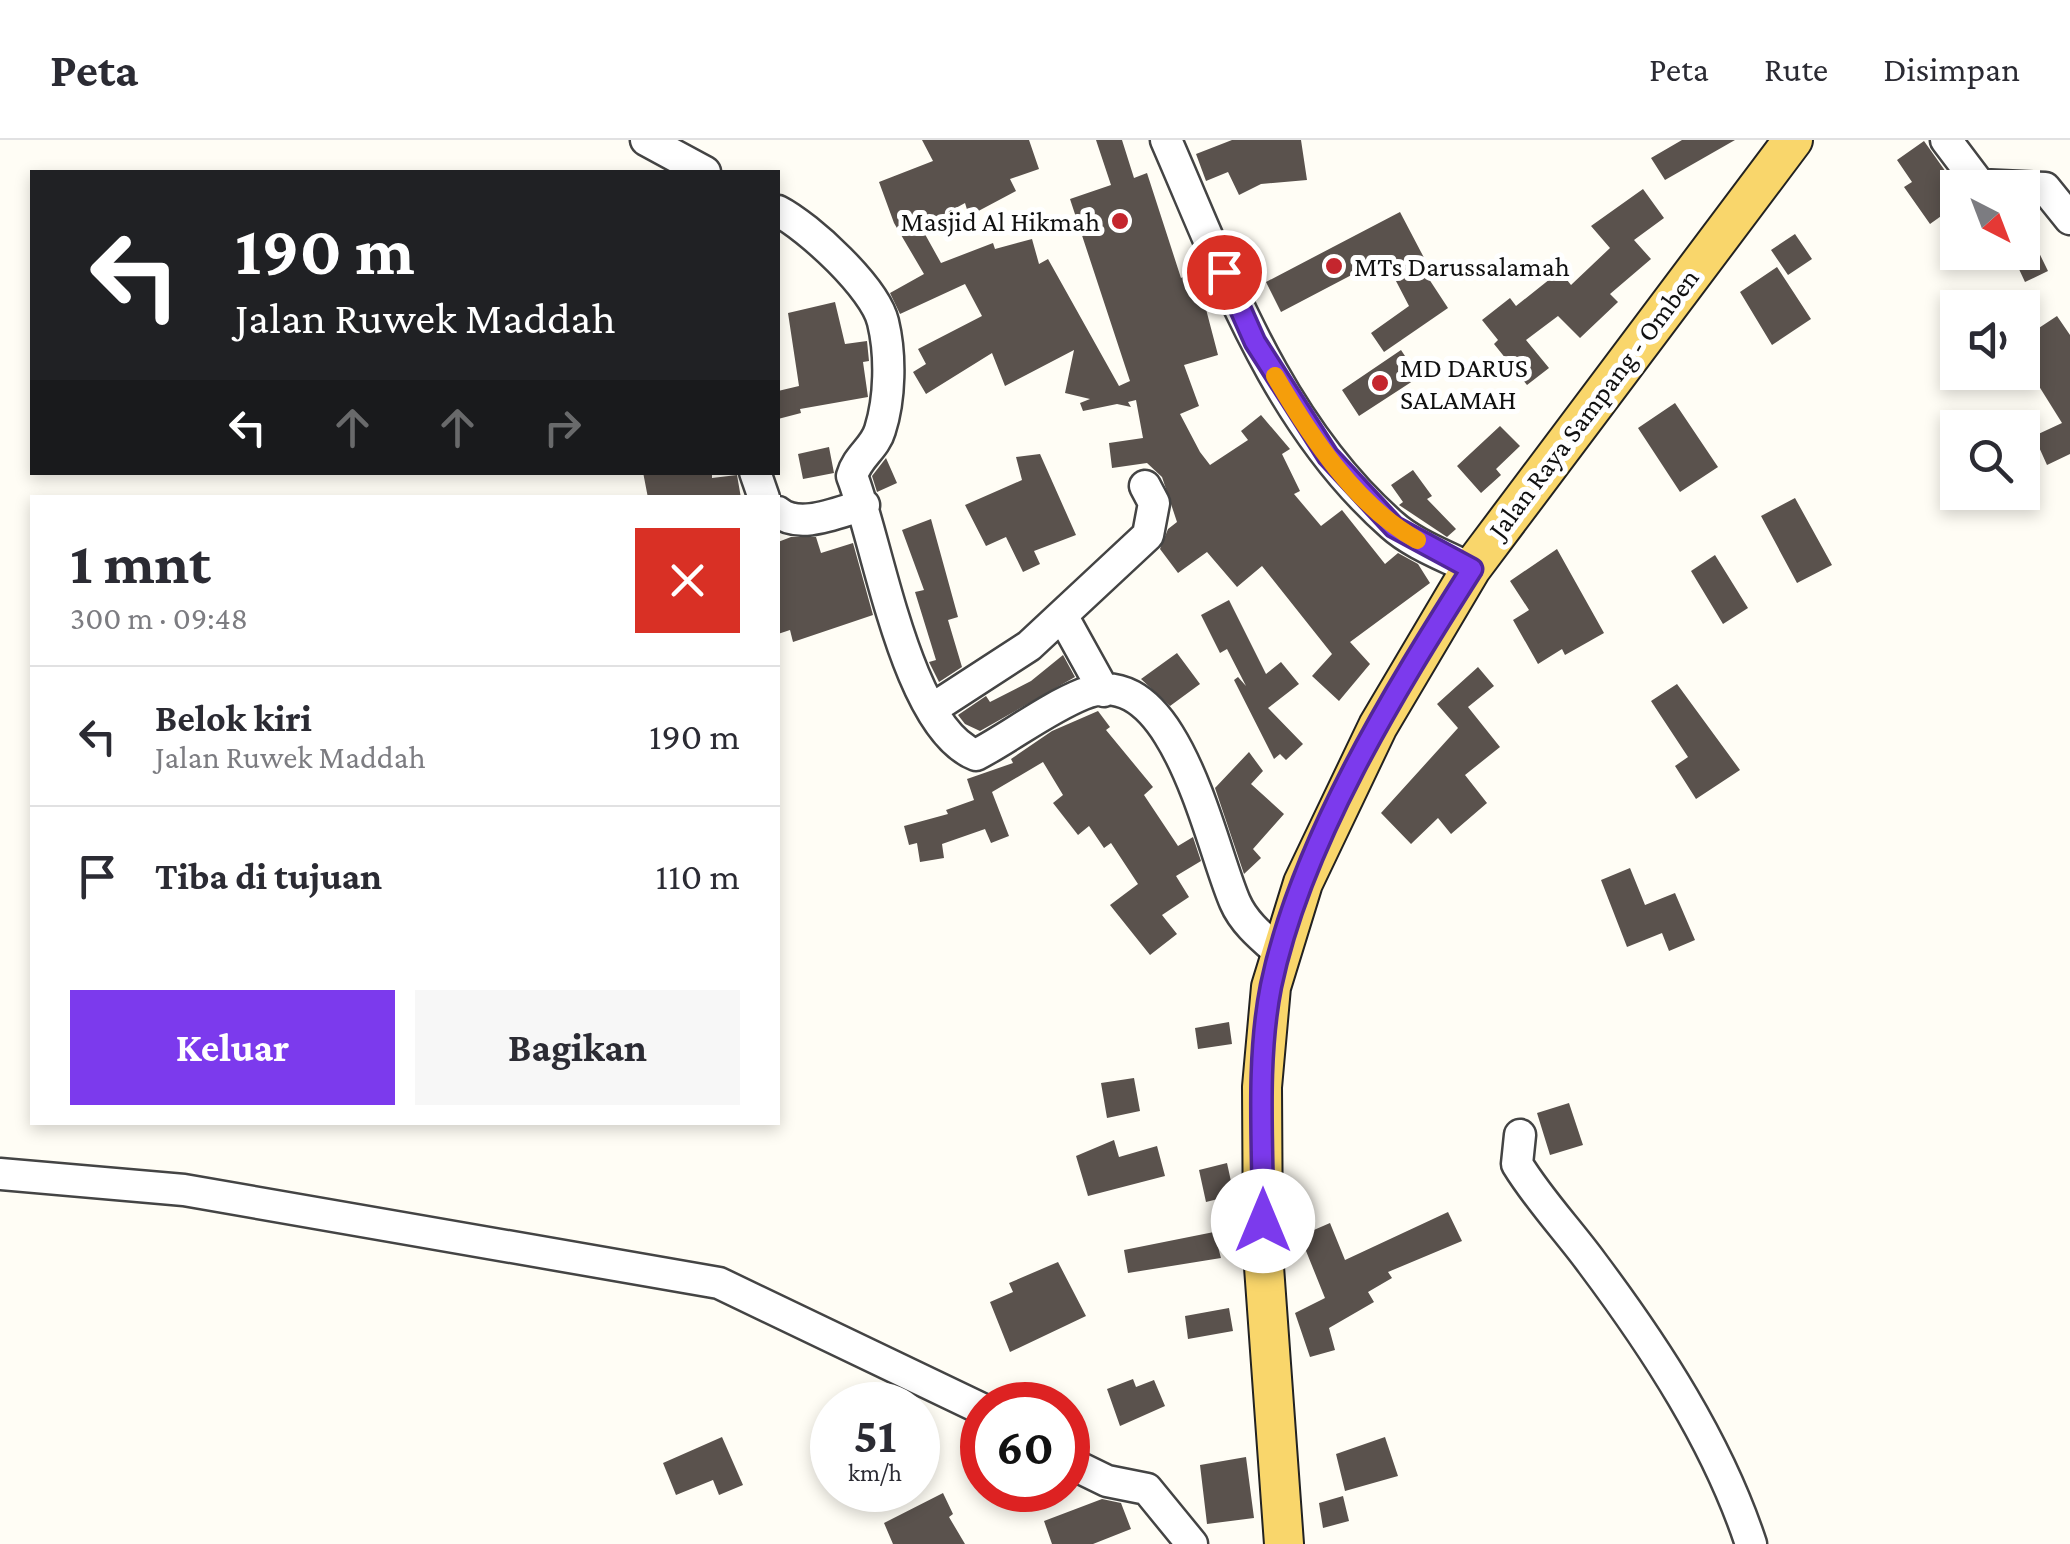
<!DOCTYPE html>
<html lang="id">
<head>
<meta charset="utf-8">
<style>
	:root { --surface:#fff; --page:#f7f7f7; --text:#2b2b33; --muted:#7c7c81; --line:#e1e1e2; --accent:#7c3aed }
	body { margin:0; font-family:"Crimson Pro",serif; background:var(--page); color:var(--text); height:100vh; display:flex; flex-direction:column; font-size:38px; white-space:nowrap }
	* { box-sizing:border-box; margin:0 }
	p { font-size:32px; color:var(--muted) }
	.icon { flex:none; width:55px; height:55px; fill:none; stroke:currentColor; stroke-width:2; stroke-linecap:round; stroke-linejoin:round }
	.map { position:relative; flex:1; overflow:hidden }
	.side { position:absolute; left:30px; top:355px; width:750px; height:630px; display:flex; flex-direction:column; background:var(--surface); border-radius:0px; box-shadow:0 5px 15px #0003 }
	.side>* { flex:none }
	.guide { position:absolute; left:30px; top:30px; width:750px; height:305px; border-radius:0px; box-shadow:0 5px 15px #0003; background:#202124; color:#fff; overflow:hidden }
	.needle { width:65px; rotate:138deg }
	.fabs { position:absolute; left:1940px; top:30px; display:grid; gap:20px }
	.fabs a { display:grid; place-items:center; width:100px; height:100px; border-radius:0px; background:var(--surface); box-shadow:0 5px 15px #0003; font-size:50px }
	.speed { position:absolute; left:810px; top:1242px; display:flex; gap:20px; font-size:50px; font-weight:700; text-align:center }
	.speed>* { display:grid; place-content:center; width:130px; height:130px; border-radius:50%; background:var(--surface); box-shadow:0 5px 15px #0003; line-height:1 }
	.speed small { font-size:25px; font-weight:400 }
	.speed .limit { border:15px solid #d22; background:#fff; color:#111 }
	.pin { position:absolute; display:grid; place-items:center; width:85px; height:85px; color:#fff; margin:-42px; border:5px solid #fff; border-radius:50%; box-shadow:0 2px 10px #0007 }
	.me { position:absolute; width:110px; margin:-55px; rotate:0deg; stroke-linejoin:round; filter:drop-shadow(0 0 8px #0008) }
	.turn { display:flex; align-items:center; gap:35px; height:210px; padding:0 40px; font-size:45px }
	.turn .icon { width:130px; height:130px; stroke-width:2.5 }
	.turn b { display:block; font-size:70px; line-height:85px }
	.lanes { display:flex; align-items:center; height:95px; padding:0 40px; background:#0003; justify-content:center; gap:50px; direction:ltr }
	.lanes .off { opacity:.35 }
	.round { display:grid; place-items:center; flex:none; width:105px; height:105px; border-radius:0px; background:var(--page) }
	.headline { display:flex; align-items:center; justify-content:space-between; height:170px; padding:0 40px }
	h1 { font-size:60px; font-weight:700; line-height:75px }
	.cta { display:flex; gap:20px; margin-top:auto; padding:20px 40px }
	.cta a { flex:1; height:115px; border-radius:0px; background:var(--accent); color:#fff; font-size:40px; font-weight:700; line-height:115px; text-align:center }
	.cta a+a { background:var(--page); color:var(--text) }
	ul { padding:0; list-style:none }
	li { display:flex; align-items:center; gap:30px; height:140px; padding:0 40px; border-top:2px solid var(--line) }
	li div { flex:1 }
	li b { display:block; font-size:38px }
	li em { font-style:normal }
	header { display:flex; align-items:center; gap:60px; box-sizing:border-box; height:140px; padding:0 50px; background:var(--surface); border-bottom:2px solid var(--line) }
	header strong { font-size:48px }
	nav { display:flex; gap:55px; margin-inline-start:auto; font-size:35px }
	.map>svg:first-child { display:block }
	.building { fill:#5a524d }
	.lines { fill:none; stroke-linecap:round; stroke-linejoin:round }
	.minor-casing { stroke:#444; stroke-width:35 }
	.major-casing { stroke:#222; stroke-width:42 }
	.minor { stroke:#fff; stroke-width:30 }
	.major { stroke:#f9d66b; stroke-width:38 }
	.route-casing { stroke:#51269a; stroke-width:25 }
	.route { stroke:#7c3aed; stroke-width:18 }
	.slow { stroke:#f59e0b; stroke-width:18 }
	.poi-dot { fill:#c4262e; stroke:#fff; stroke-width:4 }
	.labels { text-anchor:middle; stroke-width:10; stroke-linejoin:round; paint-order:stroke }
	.poi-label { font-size:28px; fill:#111; stroke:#fff; text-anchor:start }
	.street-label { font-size:28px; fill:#111; stroke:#fff }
</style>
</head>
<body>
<header>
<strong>Peta</strong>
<nav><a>Peta</a><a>Rute</a><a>Disimpan</a></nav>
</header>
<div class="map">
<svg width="2070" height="1404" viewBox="0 0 2070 1404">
	<rect width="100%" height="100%" fill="#fffdf5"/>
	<path class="building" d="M922,0H1029L1039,29L1010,39L1016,51L969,76L965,63L921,87L941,123L993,103L995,109L1032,99L1039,124L1048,119L1119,246L1130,241L1070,59L1111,45L1096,0H1122L1134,38L1147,33L1181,138L1201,128L1209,146L1201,150L1218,215L1184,225L1199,266L1180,274L1200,312L1210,325L1248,300L1241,291L1261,275L1290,309L1282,314L1300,351L1294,354L1321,386L1342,370L1385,424L1398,413L1418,424L1430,443L1350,502L1370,524L1339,561L1312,536L1332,514L1262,426L1237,447L1207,412L1178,433L1160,409L1168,389L1177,382L1162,337L1147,323L1112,328L1109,303L1143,298L1136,260L1128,262L1131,267L1117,264L1083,271L1080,263L1090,259L1065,253L1074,210L1005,246L992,213L926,254L913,232L926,224L918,209L982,176L965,144L900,174L890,153L924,134L894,83L879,42L933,21Z
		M1232,0H1301L1307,40L1261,44L1239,55L1228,32L1206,41L1196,14Z
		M1682,0H1735L1665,40L1651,18Z
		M1924,1L1958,49V64L1930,84L1904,47L1912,42L1897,20Z
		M1643,49L1664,78L1634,100L1651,119L1610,154L1618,162L1580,198L1558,176L1526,200L1549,228L1527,245L1494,204L1498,200L1482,180L1510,158L1516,166L1560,131L1571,145L1610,108L1591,86Z
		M1400,72L1432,133L1427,136L1448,168L1384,212L1371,193L1409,166L1384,118L1281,172L1266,142Z
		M2022,78L2048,131L2025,142L2011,112H2022Z
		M1795,94L1812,119L1788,135L1771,110Z
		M1777,127L1811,179L1772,205L1740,152Z
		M835,162L845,204L867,201L869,221L863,222L868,257L800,269L801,273L778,279V251L799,246L788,173Z
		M2057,176L2070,195V314L2047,325L2034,296L2062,283L2022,219V199Z
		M1401,210L1419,237L1359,276L1342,250Z
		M1675,263L1718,327L1680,352L1638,288Z
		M1500,286L1520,306L1496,329L1501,335L1481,353L1457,326Z
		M829,307L834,333L803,339L798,314Z
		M1040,314L1076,395L1034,411L1040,424L1023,432L1006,397L986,406L965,365L1022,340L1016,317Z
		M886,318L897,343L877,352L872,336Z
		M1413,330L1432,356L1427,359L1456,389L1447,397L1399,365L1403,362L1391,345Z
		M643,332H712V338L737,335L741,358H648Z
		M1795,358L1832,425L1797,443L1761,376Z
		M931,379L958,477L948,480L962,527L939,542L929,522L936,520L915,452L924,450L902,390Z
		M791,397H816L821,413L853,403L873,475L793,502L790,490L778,494V402Z
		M1557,409L1604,493L1565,515L1562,509L1538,524L1513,480L1529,470L1510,441Z
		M1715,415L1748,468L1723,484L1691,431Z
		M1229,460L1266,534L1281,522L1299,544L1268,568L1303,604L1286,620L1280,614L1274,619L1234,540L1238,537L1246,546L1227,509L1220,513L1201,475Z
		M1177,513L1200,544L1170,566L1141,539Z
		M1063,515L1075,537L980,591L965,584L958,575L986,556L990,562L1031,541Z
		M1478,527L1494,546L1468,567L1500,607L1465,635L1487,663L1451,694L1438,678L1411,704L1381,673L1458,588L1437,564Z
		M1677,544L1740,630L1696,659L1675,626L1688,617L1651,561Z
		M1098,571L1110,587L1106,590L1153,647L1144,655L1178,706L1193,697L1201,721L1176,736L1189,757L1162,775L1177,794L1150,815L1110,765L1138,744L1111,703L1104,708L1089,686L1078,695L1053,663L1063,655L1043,622L992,652L1009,696L991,703L985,689L942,704L944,718L920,722L917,703L909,705L904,686L948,674L946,670L974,660L967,639L1013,623L1011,619L1052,591Z
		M1249,612L1263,631L1251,644L1284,674L1253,709L1261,718L1244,734L1215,648Z
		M1630,728L1645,765L1675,753L1695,800L1669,811L1662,793L1627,807L1601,740Z
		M1229,882L1232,904L1198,909L1195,888Z
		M1134,938L1140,971L1107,978L1101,943Z
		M1569,963L1583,1005L1550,1015L1537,973Z
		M1114,1000L1119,1017L1157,1006L1165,1036L1088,1056L1076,1016Z
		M1227,1023L1234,1055L1206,1062L1199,1030Z
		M1448,1072L1462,1101L1388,1132L1392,1138L1368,1152L1374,1162L1329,1188L1335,1210L1310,1217L1295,1173L1325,1158L1300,1096L1330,1083L1345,1120Z
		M1214,1092L1221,1118L1128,1133L1124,1110Z
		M1058,1122L1086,1176L1010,1212L990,1162L1013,1152L1009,1143Z
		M1229,1168L1233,1191L1188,1199L1185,1176Z
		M1133,1239L1136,1247L1154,1240L1165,1266L1120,1286L1107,1249Z
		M722,1297L743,1345L719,1355L713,1340L676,1355L663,1323Z
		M1385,1297L1398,1336L1345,1351L1336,1314Z
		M1246,1317L1254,1378L1207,1384L1200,1325Z
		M943,1353L953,1374L949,1377L965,1404H893L884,1383Z
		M1343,1356L1349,1381L1323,1388L1319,1363Z
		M1102,1359L1121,1363L1131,1389L1093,1404H1052L1044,1381Z"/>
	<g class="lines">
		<g class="minor-casing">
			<path id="minor" d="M646,0L705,32
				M1166,0C1225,135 1277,284 1392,385C1413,404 1446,416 1471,429
				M1946,0L1980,45L2045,48L2070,79
				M778,71C809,87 875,148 883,182C891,215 890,259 880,290C875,308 857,317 852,336C878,402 906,588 976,615C1012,596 1046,569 1083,554C1175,517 1210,706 1235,762C1244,783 1263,798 1280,813
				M755,332L764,358
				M778,372C800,390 838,372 864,365
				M1063,477L1104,551
				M932,569L1029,506L1148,395L1154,363L1145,346
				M1520,995L1517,1024C1539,1060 1567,1089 1592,1123C1655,1207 1718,1303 1751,1404
				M0,1034L184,1050L719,1143L982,1269
				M1068,1322L1107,1341L1147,1349L1192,1404"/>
		</g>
		<g class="major-casing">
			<path id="major" d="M1284,1404L1263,1113L1262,947L1271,847L1303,743L1378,586L1471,429L1793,0"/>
		</g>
		<use href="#minor" class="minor"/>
		<use href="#major" class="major"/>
	</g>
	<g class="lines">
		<g class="route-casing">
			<path id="route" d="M1224,132L1255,202L1328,316L1394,387L1472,429C1394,552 1301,702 1271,846C1256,922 1263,1004 1263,1081"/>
		</g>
		<use href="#route" class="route"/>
		<path class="slow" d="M1275,236C1310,296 1356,366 1417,400"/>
	</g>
	<g class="poi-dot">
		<circle cx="1120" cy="81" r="10"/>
		<circle cx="1334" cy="126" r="10"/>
		<circle cx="1380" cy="243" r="10"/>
	</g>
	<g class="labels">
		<g class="poi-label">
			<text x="1100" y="91" text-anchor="end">Masjid Al Hikmah</text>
			<text x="1354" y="136">MTs Darussalamah</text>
			<text x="1400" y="237">MD DARUS<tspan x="1400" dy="32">SALAMAH</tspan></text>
		</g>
		<g class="street-label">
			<text transform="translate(1593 263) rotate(-53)" y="10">Jalan Raya Sampang - Omben</text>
		</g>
	</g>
</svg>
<div class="fabs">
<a><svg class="needle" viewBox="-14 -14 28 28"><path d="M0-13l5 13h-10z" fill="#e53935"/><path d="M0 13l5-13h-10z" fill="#7c7c81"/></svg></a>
<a><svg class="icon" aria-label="sound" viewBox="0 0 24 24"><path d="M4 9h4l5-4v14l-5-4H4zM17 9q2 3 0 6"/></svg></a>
<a><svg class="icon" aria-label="search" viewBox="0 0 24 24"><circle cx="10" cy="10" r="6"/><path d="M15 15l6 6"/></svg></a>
</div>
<div class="speed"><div>51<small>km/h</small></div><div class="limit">60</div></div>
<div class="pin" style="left:1224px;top:132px;background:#d93025"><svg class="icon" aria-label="arrive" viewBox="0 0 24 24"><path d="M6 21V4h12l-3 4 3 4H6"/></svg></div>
<svg class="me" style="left:1263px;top:1081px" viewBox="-20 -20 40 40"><circle r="19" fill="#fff"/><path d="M0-13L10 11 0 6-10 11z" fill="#7c3aed"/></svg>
<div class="guide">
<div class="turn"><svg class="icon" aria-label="left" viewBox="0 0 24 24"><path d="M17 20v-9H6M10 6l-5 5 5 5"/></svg><div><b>190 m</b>Jalan Ruwek Maddah</div></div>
<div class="lanes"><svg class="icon" aria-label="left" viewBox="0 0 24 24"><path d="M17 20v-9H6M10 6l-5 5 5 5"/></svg><svg class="icon off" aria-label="ahead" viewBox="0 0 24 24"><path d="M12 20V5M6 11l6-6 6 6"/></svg><svg class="icon off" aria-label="ahead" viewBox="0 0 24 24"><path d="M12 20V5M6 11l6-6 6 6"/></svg><svg class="icon off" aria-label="right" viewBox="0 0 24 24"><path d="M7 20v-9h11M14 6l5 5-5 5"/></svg></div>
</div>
<section class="side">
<div class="headline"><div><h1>1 mnt</h1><p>300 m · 09:48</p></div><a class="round" style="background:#d93025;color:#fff"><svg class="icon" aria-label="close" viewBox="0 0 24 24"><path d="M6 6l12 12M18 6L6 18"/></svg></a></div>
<ul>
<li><svg class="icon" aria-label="left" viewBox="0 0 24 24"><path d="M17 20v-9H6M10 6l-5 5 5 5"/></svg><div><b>Belok kiri</b><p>Jalan Ruwek Maddah</p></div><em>190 m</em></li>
<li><svg class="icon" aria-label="arrive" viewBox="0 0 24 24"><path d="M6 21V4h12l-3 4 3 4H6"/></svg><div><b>Tiba di tujuan</b></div><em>110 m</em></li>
</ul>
<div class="cta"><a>Keluar</a><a>Bagikan</a></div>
</section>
</div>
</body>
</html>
